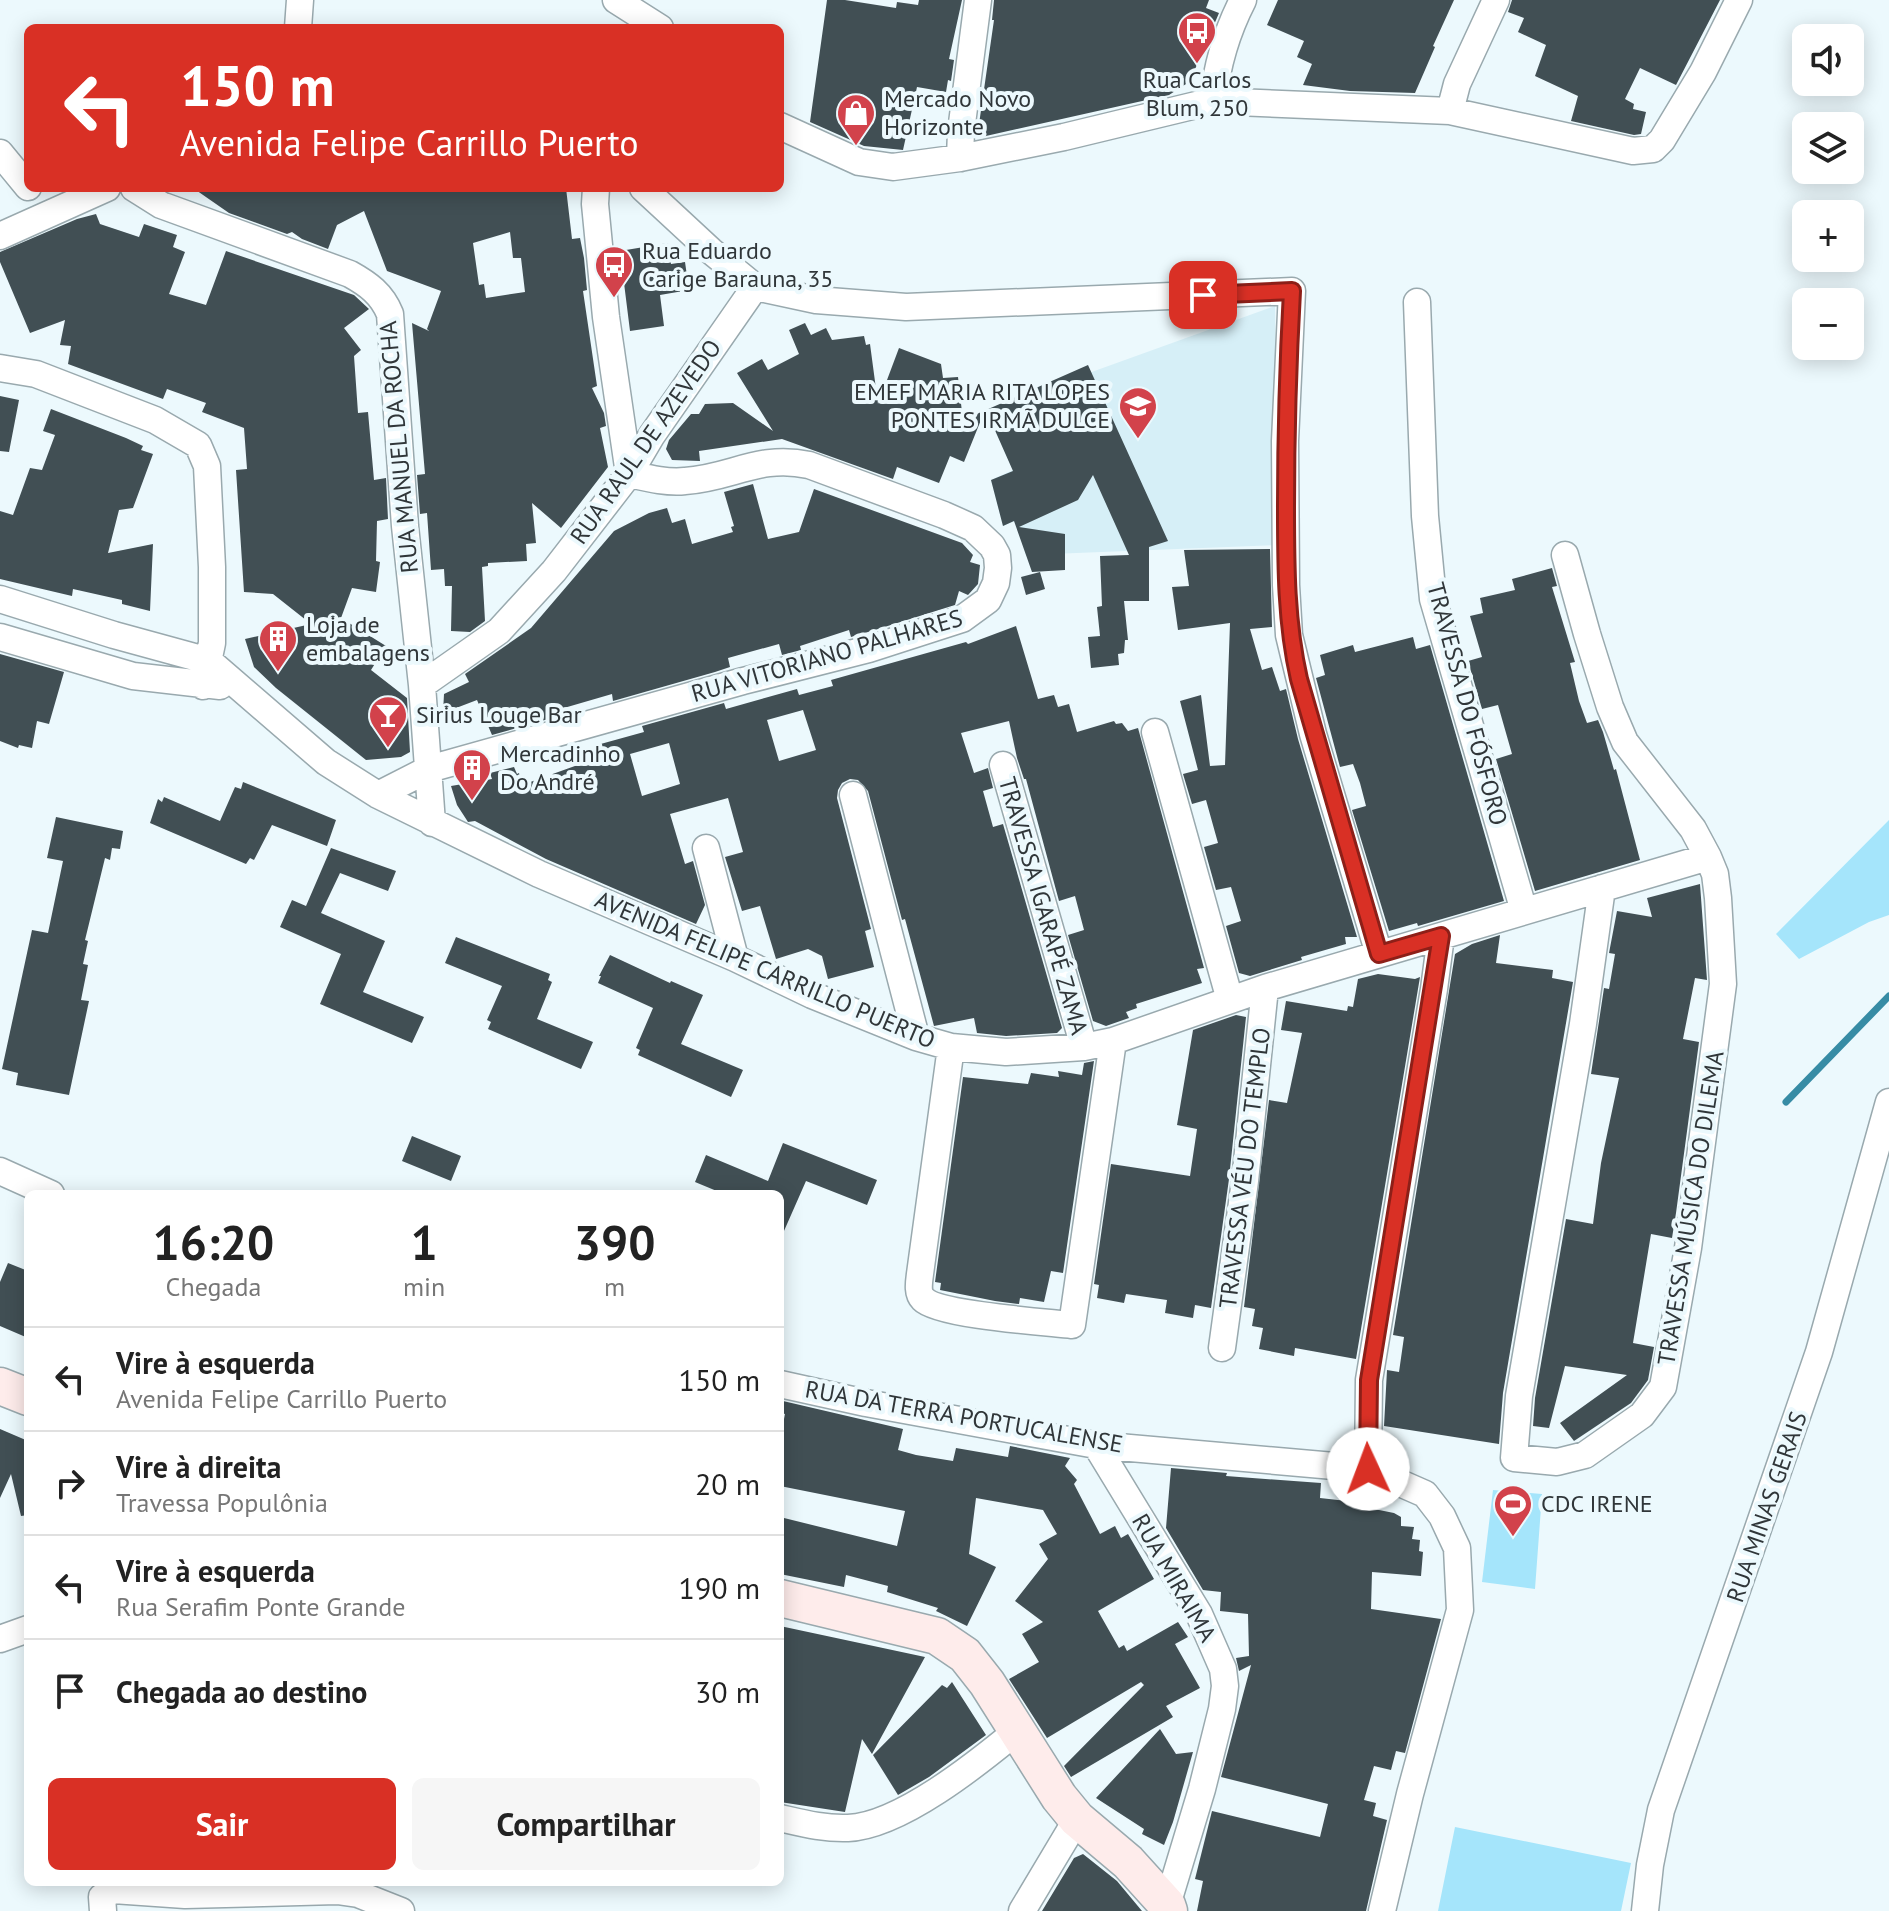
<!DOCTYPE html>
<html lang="pt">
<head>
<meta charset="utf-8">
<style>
	:root { --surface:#fff; --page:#f6f6f6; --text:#222; --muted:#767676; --line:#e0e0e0; --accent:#d93025 }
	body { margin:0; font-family:"PT Sans",sans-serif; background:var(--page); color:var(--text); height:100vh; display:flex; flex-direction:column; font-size:30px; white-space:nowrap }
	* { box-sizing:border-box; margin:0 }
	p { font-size:26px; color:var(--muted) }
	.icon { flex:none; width:44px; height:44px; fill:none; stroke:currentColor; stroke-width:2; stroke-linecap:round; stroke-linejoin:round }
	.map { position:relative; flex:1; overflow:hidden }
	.sheet { position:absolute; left:24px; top:1190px; width:760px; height:696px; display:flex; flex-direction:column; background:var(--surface); border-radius:12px; box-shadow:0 4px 20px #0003 }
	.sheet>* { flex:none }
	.guide { position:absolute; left:24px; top:24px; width:760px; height:168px; border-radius:12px; box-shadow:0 4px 20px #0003; background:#d93025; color:#fff; overflow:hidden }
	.controls { position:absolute; left:1792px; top:24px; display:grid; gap:16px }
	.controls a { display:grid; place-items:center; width:72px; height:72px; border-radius:12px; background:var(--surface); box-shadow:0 4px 20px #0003; font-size:40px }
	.pin { position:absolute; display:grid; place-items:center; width:68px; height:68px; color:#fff; margin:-34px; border-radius:16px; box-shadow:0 4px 12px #0006 }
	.me { position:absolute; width:88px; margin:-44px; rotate:358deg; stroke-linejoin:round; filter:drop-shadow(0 0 6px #0008) }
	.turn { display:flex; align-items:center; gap:28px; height:168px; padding:0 24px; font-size:36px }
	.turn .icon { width:104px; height:104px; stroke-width:2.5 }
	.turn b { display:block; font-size:56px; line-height:68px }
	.eta { display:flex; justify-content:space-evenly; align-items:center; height:136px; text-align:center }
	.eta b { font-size:48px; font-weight:600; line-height:56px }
	.button { display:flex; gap:16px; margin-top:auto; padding:16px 24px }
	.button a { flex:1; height:92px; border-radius:12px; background:var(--accent); color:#fff; font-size:32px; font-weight:600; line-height:92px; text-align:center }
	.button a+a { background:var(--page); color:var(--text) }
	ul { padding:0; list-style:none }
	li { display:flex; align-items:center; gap:24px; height:104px; padding:0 24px; border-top:2px solid var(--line) }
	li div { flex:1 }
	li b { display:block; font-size:30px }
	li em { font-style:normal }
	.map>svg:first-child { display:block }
	.built { fill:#d6eff7 }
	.green { fill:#a5e5fb }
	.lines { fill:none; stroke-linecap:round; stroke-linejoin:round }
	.stream { stroke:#378ca5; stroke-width:7 }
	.building { fill:#414f54; fill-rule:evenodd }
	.street-casing { stroke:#99a9ae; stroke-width:29 }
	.secondary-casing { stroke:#99a9ae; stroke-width:39 }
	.street { stroke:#fff; stroke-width:26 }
	.secondary { stroke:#feeceb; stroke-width:36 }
	.route-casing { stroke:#8d1f18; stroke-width:20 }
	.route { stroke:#d93025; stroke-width:14 }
	.labels { text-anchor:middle; stroke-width:8; stroke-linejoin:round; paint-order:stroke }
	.poi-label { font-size:24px; fill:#303639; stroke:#ecf9fd; text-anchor:start }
	.street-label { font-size:24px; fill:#303639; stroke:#ecf9fd }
</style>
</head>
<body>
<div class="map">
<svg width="1889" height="1911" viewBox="0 0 1889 1911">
	<rect width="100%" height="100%" fill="#ecf9fd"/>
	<path class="built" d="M1275,306L1278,545L1026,555L1015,521L1003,526L991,480L1013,470L986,410Z"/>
	<path class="green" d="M1889,820V915L1869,922L1799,959L1776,934Z
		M1493,1490L1542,1494L1535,1589L1482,1582Z
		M1455,1827L1631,1863L1621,1911H1438Z"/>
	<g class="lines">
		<path class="stream" d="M1786,1102L1889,996"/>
	</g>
	<path class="building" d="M827,0H845L896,8L897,2L918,5L919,0H962L949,59L954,60L951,81L948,80L946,92L917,87L903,150L864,146L810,122Z
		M994,0H1209L1206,8L1219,13L1193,74L1186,84L1169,95L977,138L994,20H992Z
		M1278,0H1454L1433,46L1435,47L1415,93L1350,91L1303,85L1312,64L1297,57L1304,41L1267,25Z
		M1512,0H1720L1676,85L1640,68L1625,99L1634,104L1633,109L1646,112L1641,134L1634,135L1571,121L1578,96L1535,76L1546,45L1518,32L1524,18L1508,12Z
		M193,188H566L572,239L580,238L584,258L587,290L583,291L597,386L592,388L604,413L606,426L600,428L608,467L561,528L532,503L536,543L526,544L527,561L488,563V566L482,567L485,621L470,632L451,631L452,586H445L444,569L431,570L427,513L420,514L417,475L425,474L412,323L429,331L427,329L441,291L387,271L364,211L337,225L328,249L302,239L292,232L287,234L229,213ZM510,232L513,258H521L525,292L486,298L484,284L479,285L473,243Z
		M96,214L100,224L139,237L144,224L177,235L173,247L185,252L169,294L206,305L226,251L354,295L369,309L344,328L361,350L354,356L358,413L368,412L374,480L386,478L388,519L377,521L376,561L380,562L376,592L352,588L341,618L386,646L371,670L407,698L410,752L401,757L366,760L276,688L254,667L245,639L311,624L273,594L244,592L236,470L247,469L244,428L202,412L206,403L167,389L163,399L68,364L71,346L60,345L65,320L30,333L0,262V252L77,219Z
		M668,243L671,264L685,262L689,290L660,295L664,326L630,331L620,251Z
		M805,323L811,335L826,328L832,340L864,336L866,345L870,344L878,404L899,348L941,364L943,378L958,377L963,421L985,410L964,462L950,456L939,483L897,467L893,479L782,439L699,451L700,461L672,460L666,449L669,440L691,414H699L705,404L733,403L773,431L737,373L762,359L768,370L799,354L789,330Z
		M1088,365L1168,541L1149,547V601H1124L1128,640H1125L1124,653L1118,654L1119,665L1091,668L1088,637L1100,636L1097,607L1102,606L1100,556L1129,555L1093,475L1078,500L1019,527L1065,534V570L1032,572L1014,521L1003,526L991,480L1013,471L986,410Z
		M0,396L19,400L9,452L0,451Z
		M51,409L126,438L143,446L141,450L153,454L133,508L119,510L108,553L153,544L150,611L122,604V600L73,589L72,596L0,579V511L13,515L30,468L42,470L55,435L43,431Z
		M753,484L768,539L799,532L814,489L962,543L973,555L970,562L980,565L978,584L968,595L959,591L955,605L878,629L851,637L849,630L800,646L801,650L782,655L779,644L728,658L730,667L715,672L613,701L612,694L557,710L559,716L492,735L477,700L443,713L444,694L469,682L465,674L531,628L614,531L649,513L667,508L672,523L685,519L692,544L733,532L731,527L734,526L724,492Z
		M1270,549L1272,627L1250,629L1262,670L1272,667L1280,691L1286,689L1298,739L1357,937H1345L1346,944L1301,957L1302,960L1250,976L1239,973L1226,926L1241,921L1231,887L1216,890L1204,847L1218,843L1206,800L1192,804L1183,774L1198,770L1180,701L1201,695L1210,766L1225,765L1230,623L1178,630L1172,587L1189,586L1184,550Z
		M1552,568L1557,586L1552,587L1575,662L1570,663L1579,701L1587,723L1598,720L1603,732L1614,770L1616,769L1640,860L1535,891L1496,759L1512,754L1498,705L1482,709L1468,661L1482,657L1470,616L1483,613L1480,598L1515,590L1512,579Z
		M1040,572L1045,589L1026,595L1021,577Z
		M1016,626L1038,699L1054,695L1058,707L1069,704L1077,732L1114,721L1116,724L1122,723L1128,731L1138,728L1204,968L1197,969L1202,983L1136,1004L1137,1008L1126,1012L1129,1018L1106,1026L1093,1021L1068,935L1084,930L1075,896L1059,901L1026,779H1024L1017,758L1009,721L961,733L974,773L988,768L993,788L983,791L993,827L1003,824L1062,1028L1057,1033L1006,1036L977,1033L974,1018L934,1026L905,919L902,920L868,791L858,780L850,779L842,783L838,790L837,798L871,929L865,931L874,967L828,979L822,956L808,949L776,959L760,906L742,911L725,857L743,852L728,798L670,814L685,864L693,861L705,905L696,924L546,859L475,821L468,822L457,805L451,786L492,779L490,773L514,767L517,774L519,773L522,785L600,757L597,745L644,732L642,726L724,703L726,709L797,689L799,695L833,686L831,680L966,642L968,644ZM803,710L816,750L779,761L767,720ZM669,743L680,784L642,796L630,754Z
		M1413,637L1416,649L1430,645L1504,901L1418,926L1417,923L1389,931L1352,810L1366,806L1360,783L1353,764L1340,767L1316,678L1325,675L1320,655L1353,645L1355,652Z
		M0,654L64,672L49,724L37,721L32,748L19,745L18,748L0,741Z
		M243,782L336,820L327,846L272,825L254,860L250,858L246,864L150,823L158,799L162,802L164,797L220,821L235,787L241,789Z
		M56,817L123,831L120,849L112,848L110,860L105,858L85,940L88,941L83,964L88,965L81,1000L89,1001L69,1095L16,1085L18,1073L2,1069L32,930L48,933L63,861L47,858Z
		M331,848L396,871L388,891L340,873L321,913L385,941L363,992L424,1017L412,1043L320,1004L341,954L280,927L292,900L306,906Z
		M1700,884L1707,980L1695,978L1683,1039L1699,1042L1676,1213L1672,1238L1651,1234L1633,1343L1654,1347L1648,1380L1631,1403L1574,1441L1560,1423L1627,1375L1565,1366L1549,1428L1533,1426L1535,1398L1566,1219L1593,1224L1601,1163L1619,1078L1591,1074L1604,988L1609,989L1615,954L1609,953L1617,911L1652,917L1647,898Z
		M1500,935L1496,963L1553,970L1552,978L1573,982L1503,1393L1499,1444L1384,1426L1387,1370L1399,1372L1404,1337L1393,1335L1455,954L1472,944Z
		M456,937L550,974L548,980L552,982L537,1019L593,1042L581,1069L488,1029L491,1022L487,1020L502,986L445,963Z
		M610,955L670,983L671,981L703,995L681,1044L743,1070L731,1097L638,1055L640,1050L636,1048L653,1008L598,983L601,976H599Z
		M1378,974L1415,979L1420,977L1356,1359L1295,1348L1294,1356L1259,1349L1263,1328L1252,1326L1255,1309L1244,1307L1269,1100L1287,1103L1302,1033L1281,1030L1286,1001L1347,1011L1348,1006L1353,1007L1358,979Z
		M1236,1015L1246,1017L1229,1179L1211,1308L1195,1305L1193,1318L1165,1313L1167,1300L1126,1294L1124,1303L1097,1298L1099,1285L1094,1284L1111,1164L1190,1176L1197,1129L1177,1125L1193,1030Z
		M1094,1061L1063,1273L1051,1271L1044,1302L1020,1298L1019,1304L995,1301L940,1290L941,1283L935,1282L963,1077L1028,1084L1031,1073L1059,1077L1058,1071L1082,1075L1084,1063Z
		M412,1136L461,1156L451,1181L402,1161Z
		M783,1143L877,1180L867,1205L806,1181L780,1240V1194H724L695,1182L706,1155L768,1181Z
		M8,1263L28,1271V1338L0,1326V1282Z
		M783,1401L903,1429L898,1450L916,1455L953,1461L956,1448L1008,1457L1010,1446L1070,1458L1065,1466L1077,1480L1074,1484L1100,1534L1115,1526L1121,1538L1128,1534L1154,1579L1098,1611L1119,1648L1124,1645L1127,1651L1178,1622L1188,1637L1175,1644L1200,1688L1166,1706L1173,1717L1071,1777L1064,1766L1144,1685L1141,1682L1047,1738L1009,1679L1039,1662L1022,1634L1043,1622L1015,1601L1048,1559L1039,1544L1057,1534L1043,1510L976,1498L969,1554L996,1567L967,1626L936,1611L938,1608L887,1592L888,1586L846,1575L844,1587L780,1574V1517L897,1546L905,1511L780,1486V1439L785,1414L781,1413Z
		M0,1429L28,1441V1515L21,1516L11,1474L0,1498Z
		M1171,1468L1227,1473L1226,1476L1321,1483L1320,1498L1365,1503L1364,1507L1394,1513L1401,1517V1526L1414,1527L1412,1539L1420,1540L1419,1551L1423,1552L1421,1576L1372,1572L1371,1609L1441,1619L1405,1753L1396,1751L1391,1770L1374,1766L1364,1800L1376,1803L1373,1816L1387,1820L1366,1911H1197L1203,1881L1195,1879L1212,1811L1320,1837L1328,1804L1221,1777L1251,1665L1239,1671L1236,1658L1249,1656L1248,1614L1220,1611L1221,1592L1203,1590L1166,1528Z
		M780,1626L925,1657L872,1754L862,1739L845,1812L780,1802Z
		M952,1682L986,1735L929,1777L898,1795L873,1755L942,1685L947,1688Z
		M1160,1729L1176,1754L1193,1752L1173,1822L1164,1845L1142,1834L1144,1829L1096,1798Z
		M1083,1854L1117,1881L1142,1911H1042L1074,1858Z"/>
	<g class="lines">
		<g class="street-casing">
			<path id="street" d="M616,0L660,28
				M298,28L300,0
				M1213,101C1217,64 1226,33 1243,0
				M1450,111L1457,84L1496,0
				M780,126L859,162L893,167L960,158L1064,137L1213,101L1450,111L1633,151L1653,149L1662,140L1703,72L1739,0
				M0,153L28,187
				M960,158L961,131L978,0
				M134,188L161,205L350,274C368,284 382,294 390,314L405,526L422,685L432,823
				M596,188L595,204L606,317L629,474
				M643,188L711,251L755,287L816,300L906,307L1292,291L1285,441L1286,585L1289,635L1313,734L1379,954
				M0,236L107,188
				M1417,302L1425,516L1433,599L1524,911
				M0,368L36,374L155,420L198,445L207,466L212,567V643L203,686
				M1565,555L1587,634L1610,707L1625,742L1693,829L1708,857L1715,874L1718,898L1723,984L1688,1248L1663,1387L1642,1415L1585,1455L1557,1462L1514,1458L1519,1396L1583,1024L1602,888
				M0,599L114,635L209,661L326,762L378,795L539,874L735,958L812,995L916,1037L951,1047L1006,1052L1084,1047L1113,1041L1265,988L1708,857
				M0,637L133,676L220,686
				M422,685L499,631L554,571L629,474L652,435L755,287
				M1155,732L1230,1000
				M1003,765L1084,1047
				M378,795L429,769L743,681L869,649L962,619L988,600L996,583L998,568L997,555L992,546L973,528L944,515L809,465C759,454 732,478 685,481C667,483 647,478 629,474
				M853,795L916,1037
				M706,848L735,958
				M951,1047L920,1274C919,1282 917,1293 923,1299C938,1315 1046,1322 1072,1325L1113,1041
				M0,1171L51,1194
				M1222,1348L1245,1181L1265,988
				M780,1384L866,1403L1096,1445L1368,1469L1425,1494L1442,1516L1457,1548L1460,1610L1410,1794L1382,1911
				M1096,1445L1199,1614L1223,1669L1225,1686L1222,1709L1202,1789L1167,1905
				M1368,1469L1369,1380L1434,989L1441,936
				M0,1639L28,1629
				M780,1818C802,1823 825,1829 848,1828C900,1826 978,1763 1018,1730
				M103,1911L102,1897L113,1890L185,1895L337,1891L358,1894L401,1911
				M1022,1911L1077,1819
				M1645,1911L1650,1865L1661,1810L1819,1352L1889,1102"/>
		</g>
		<g class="secondary-casing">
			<path id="secondary" d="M0,1386L28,1397
				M780,1598L937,1636L965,1655L987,1683L1059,1797L1077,1819L1128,1862L1167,1905L1169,1911"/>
		</g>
		<use href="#street" class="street"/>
		<use href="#secondary" class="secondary"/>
	</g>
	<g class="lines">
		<g class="route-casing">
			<path id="route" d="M1203,295L1292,291C1288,363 1286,435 1286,507C1286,566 1286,622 1299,679L1379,954L1441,936L1369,1380L1368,1469"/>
		</g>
		<use href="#route" class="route"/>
	</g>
	<defs>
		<g id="bus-pin" transform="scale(2)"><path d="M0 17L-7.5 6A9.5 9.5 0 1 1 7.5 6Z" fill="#d2424b" stroke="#ecf9fd"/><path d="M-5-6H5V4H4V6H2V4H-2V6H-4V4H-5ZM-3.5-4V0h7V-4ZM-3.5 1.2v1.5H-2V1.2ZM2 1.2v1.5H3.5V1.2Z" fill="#fff"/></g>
		<g id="shop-pin" transform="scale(2)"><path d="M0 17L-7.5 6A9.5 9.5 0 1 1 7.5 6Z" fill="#d2424b" stroke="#ecf9fd"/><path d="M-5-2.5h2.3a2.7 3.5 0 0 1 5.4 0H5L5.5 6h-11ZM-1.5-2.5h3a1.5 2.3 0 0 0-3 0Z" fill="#fff"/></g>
		<g id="school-pin" transform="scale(2)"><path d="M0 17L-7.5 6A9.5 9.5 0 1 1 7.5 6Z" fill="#d2424b" stroke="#ecf9fd"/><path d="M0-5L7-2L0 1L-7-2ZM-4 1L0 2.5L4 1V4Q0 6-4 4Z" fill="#fff"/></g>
		<g id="building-pin" transform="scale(2)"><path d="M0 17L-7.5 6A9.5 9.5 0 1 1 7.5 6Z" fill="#d2424b" stroke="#ecf9fd"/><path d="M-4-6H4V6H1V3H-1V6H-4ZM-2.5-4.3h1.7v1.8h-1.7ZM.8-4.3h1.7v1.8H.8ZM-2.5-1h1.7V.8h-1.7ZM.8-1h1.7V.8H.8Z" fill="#fff"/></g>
		<g id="bar-pin" transform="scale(2)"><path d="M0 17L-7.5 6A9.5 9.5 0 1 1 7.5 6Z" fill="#d2424b" stroke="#ecf9fd"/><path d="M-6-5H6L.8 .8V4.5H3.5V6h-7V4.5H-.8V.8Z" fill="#fff"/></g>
		<g id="stadium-pin" transform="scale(2)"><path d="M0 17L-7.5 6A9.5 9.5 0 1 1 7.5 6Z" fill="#d2424b" stroke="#ecf9fd"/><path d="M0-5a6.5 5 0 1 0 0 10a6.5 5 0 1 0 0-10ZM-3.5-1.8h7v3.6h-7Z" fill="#fff"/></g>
	</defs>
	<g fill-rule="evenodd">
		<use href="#bus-pin" x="1197" y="31"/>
		<use href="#shop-pin" x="856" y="113"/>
		<use href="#bus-pin" x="614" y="265"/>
		<use href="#school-pin" x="1138" y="406"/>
		<use href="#building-pin" x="278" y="639"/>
		<use href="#bar-pin" x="388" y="715"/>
		<use href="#building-pin" x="472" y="768"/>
		<use href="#stadium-pin" x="1513" y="1504"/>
	</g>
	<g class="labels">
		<g class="poi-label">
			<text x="1197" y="88" text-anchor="middle">Rua Carlos<tspan x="1197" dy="28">Blum, 250</tspan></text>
			<text x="884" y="107">Mercado Novo<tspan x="884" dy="28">Horizonte</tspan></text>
			<text x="642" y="259">Rua Eduardo<tspan x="642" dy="28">Carige Barauna, 35</tspan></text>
			<text x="1110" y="400" text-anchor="end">EMEF MARIA RITA LOPES<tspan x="1110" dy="28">PONTES IRMÃ DULCE</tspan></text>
			<text x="306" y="633">Loja de<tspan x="306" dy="28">embalagens</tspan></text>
			<text x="416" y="723">Sirius Louge Bar</text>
			<text x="500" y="762">Mercadinho<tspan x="500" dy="28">Do André</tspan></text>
			<text x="1541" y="1512">CDC IRENE</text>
		</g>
		<g class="street-label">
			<text transform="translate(646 442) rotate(-55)" y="8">RUA RAUL DE AZEVEDO</text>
			<text transform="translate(399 447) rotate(-95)" y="8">RUA MANUEL DA ROCHA</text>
			<text transform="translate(827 656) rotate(-16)" y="8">RUA VITORIANO PALHARES</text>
			<text transform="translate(1467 704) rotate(75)" y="8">TRAVESSA DO FÓSFORO</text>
			<text transform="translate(1043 906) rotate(74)" y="8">TRAVESSA IGARAPÉ ZAMA</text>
			<text transform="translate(765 970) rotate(23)" y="8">AVENIDA FELIPE CARRILLO PUERTO</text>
			<text transform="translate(1245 1168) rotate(-83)" y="8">TRAVESSA VÉU DO TEMPLO</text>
			<text transform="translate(1691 1208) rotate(-81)" y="8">TRAVESSA MÚSICA DO DILEMA</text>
			<text transform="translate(964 1417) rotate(10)" y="8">RUA DA TERRA PORTUCALENSE</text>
			<text transform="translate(1767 1507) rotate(-71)" y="8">RUA MINAS GERAIS</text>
			<text transform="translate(1174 1578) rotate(60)" y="8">RUA MIRAIMA</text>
		</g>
	</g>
</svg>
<div class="controls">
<a><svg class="icon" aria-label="sound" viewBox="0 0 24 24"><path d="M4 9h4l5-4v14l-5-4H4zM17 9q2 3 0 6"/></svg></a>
<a><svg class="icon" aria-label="layers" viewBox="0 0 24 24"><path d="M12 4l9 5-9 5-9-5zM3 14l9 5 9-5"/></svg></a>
<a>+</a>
<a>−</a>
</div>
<div class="pin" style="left:1203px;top:295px;background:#d93025"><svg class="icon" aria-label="arrive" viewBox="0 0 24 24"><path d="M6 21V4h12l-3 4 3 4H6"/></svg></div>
<svg class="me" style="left:1368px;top:1469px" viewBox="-20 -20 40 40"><circle r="19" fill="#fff"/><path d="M0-13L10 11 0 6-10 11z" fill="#d93025"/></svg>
<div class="guide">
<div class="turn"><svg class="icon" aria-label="left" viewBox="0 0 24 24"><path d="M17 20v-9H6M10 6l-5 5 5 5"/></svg><div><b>150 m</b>Avenida Felipe Carrillo Puerto</div></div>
</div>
<section class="sheet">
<div class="eta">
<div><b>16:20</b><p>Chegada</p></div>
<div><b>1</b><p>min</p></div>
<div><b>390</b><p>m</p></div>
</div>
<ul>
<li><svg class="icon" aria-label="left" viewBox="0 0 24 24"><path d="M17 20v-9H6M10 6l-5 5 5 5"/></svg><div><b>Vire à esquerda</b><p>Avenida Felipe Carrillo Puerto</p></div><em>150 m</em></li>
<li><svg class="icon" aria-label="right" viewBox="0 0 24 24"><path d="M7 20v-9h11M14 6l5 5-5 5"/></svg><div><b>Vire à direita</b><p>Travessa Populônia</p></div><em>20 m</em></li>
<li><svg class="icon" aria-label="left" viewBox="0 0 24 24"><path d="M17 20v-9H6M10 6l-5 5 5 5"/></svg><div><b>Vire à esquerda</b><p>Rua Serafim Ponte Grande</p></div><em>190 m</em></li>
<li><svg class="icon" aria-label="arrive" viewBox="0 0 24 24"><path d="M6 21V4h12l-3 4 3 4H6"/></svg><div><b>Chegada ao destino</b></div><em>30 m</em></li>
</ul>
<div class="button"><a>Sair</a><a>Compartilhar</a></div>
</section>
</div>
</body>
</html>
